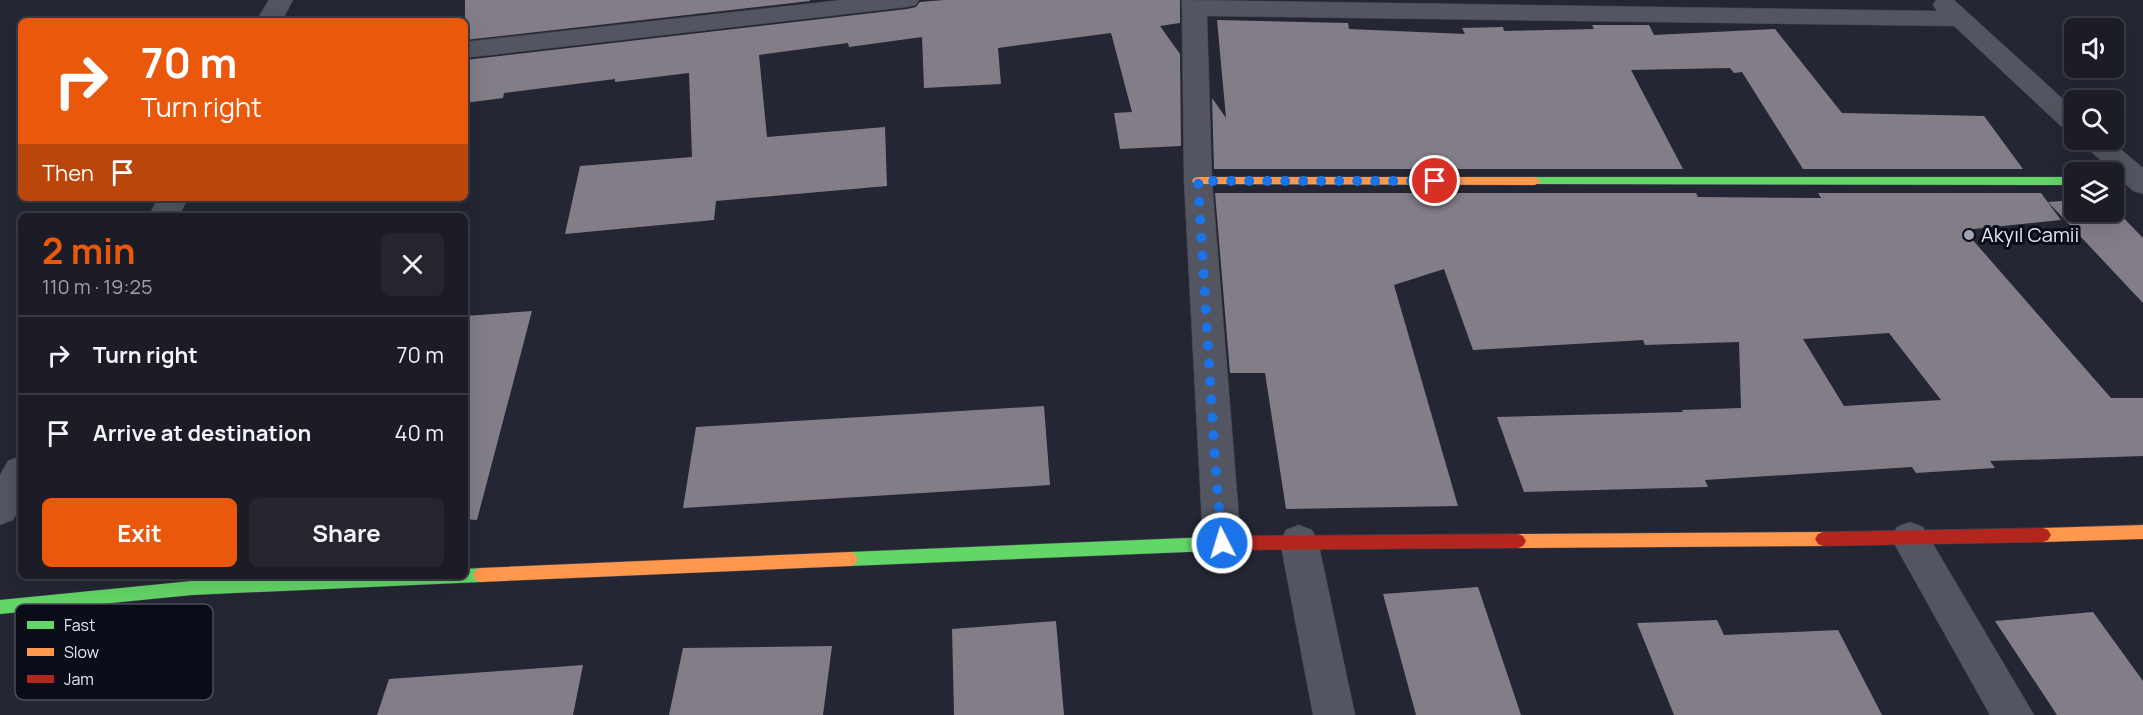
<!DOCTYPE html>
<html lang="en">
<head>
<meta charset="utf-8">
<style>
	:root { --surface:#1b1c26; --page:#24252e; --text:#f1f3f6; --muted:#a0a1a7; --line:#393a43; --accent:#ea580c }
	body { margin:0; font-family:Manrope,sans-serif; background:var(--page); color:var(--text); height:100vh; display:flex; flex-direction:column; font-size:22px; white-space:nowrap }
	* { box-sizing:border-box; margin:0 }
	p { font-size:20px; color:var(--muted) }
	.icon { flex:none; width:33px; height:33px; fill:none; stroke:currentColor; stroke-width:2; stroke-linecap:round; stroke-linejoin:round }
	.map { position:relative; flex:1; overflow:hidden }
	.side { position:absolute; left:18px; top:213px; width:450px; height:366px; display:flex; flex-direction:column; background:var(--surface); border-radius:9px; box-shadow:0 6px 24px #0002,0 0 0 2px var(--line) }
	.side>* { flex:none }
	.hud { position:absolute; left:18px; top:18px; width:450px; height:183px; border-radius:9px; box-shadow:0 6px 24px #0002,0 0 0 2px var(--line); background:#ea580c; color:#fff; overflow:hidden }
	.controls { position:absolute; left:2064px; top:18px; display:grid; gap:12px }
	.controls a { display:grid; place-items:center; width:60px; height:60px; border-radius:9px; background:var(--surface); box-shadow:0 6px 24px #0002,0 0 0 2px var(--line); font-size:30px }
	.pin { position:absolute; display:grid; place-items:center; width:51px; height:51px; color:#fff; margin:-26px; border:3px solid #fff; border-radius:50%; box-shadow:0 2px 6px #0007 }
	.me { position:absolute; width:66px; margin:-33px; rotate:355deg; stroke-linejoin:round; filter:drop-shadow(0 0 4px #0008) }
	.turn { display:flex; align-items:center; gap:21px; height:126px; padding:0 24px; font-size:27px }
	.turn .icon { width:78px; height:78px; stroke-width:2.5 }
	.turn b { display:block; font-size:42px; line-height:51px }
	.then { display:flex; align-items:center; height:57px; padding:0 24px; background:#0003; gap:12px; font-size:22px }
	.round { display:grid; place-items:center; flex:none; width:63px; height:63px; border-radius:9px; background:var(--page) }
	.summary { display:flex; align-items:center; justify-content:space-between; height:102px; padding:0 24px }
	h1 { font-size:36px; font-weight:700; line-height:45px; color:var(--accent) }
	.action { display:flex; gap:12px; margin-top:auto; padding:12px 24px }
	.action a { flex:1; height:69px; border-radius:9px; background:var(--accent); color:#fff; font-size:24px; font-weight:700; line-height:69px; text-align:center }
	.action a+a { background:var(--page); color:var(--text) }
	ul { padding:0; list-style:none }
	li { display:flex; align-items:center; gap:18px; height:78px; padding:0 24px; border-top:2px solid var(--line) }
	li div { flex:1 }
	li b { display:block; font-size:22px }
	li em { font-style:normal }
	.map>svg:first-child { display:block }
	.building { fill:#827d87; fill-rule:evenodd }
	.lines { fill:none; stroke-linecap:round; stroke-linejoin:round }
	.street-casing { stroke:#42434e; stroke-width:1 }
	.fast-casing { stroke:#42434e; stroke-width:1 }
	.slow-casing { stroke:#42434e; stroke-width:1 }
	.jam-casing { stroke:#42434e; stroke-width:1 }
	.street { fill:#535560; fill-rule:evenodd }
	.fast { fill:#63d668; fill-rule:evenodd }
	.slow { fill:#ff974d; fill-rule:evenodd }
	.jam { fill:#b3261e; fill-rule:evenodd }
	.route { stroke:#1a73e8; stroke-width:10; stroke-dasharray:0 18 }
	.poi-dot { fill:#a1a4b2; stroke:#0a0d17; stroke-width:2 }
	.labels { text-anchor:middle; stroke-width:6; stroke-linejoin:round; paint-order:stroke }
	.poi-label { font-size:20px; fill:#e4e8f7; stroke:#0a0d17; text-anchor:start }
	.key { fill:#0a0d17; stroke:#4b4f5a; stroke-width:1.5 }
	.key-label { font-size:16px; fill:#e4e8f7 }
</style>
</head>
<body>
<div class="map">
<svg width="2143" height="715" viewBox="0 0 2143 715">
	<rect width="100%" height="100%" fill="#242633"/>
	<path class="building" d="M465,0H810V1L465,40Z
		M944,0H1180V23L1160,26L1180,54L1181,146L1120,149L1114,113L1132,112L1111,33L998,48L1001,84L924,88L922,37L849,47L848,43L759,55L767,137L885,127L887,186L716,201L714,220L565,234L580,166L692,157L689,73L615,82V79L504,93L503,98L465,103V60L907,9L916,7L920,2Z
		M1217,20L1348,23L1349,29L1465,34L1462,28L1503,27L1504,31L1594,29L1592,25H1649L1654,35L1775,29L1842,113L1984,116L2023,169H1803L1742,72L1734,73L1730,68L1631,70L1683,169H1214L1212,98L1226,118Z
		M1215,193H1696L1698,197L1821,198L1818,193H2041L2061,220L1964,230L2111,398H2143V456L1990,461L1995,468L1916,473L1912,467L1705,480L1708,487L1524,492L1497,417L1683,412L1682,410L1741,408L1739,342L1645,345L1643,340L1473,350L1444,269L1394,285L1458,506L1286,509L1265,373H1230ZM1889,333L1941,400L1844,406L1803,339Z
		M2074,200V212H2114V208L2143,238V303L2048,202Z
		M532,311L477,520L465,519V316Z
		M1044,406L1050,485L683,508L696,427Z
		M1478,587L1521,715H1416L1383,594Z
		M2093,612L2143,681V715H2057L1995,621Z
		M1717,620L1724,635L1838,630L1882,715H1674L1637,623Z
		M1056,621L1064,715H954L952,629Z
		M832,646L823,715H669L683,648Z
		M583,665L573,715H377L389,679Z"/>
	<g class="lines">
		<g class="street-casing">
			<path id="street" d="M269,0H293L282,21H256Z
				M842,0H919L916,5L907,7L465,58V42Z
				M1182,0L1937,11L1933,5L1936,0H1954L2074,109V132L2064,129L1954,26L1207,16L1212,181L1241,543L1235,554L1222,559L1209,554L1203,543L1184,181Z
				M2079,140H2110L2143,168V194L2133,191Z
				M158,198H188L179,216H149Z
				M21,456V505L13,520L0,525V475L8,461Z
				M1910,522L1923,527L2034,715H1990L1891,538L1897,527Z
				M1299,525L1312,530L1318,541L1355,715H1313L1280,541L1286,530Z"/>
		</g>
		<g class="fast-casing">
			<path id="fast" d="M1535,177H2074V185L1531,184L1529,181L1531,178Z
				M1236,536L1241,538L1244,543L1241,548L1236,550L850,566L845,564L842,559L845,554L850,552Z
				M481,568L487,570L489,575L487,580L481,582L192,595L0,614V600L192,581L304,576H465V569Z"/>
		</g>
		<g class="slow-casing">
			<path id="slow" d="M1198,177H1535L1541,181L1535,185L1194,184L1192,181L1194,178Z
				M2143,525V539L2043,542L2038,540L2035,535L2038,530L2043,528Z
				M1823,532L1828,534L1831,539L1828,544L1823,546L1518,548L1513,546L1510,541L1513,536L1518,534Z
				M850,552L855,554L858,559L855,564L850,566L481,582L475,580L473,575L475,570L481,568Z"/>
		</g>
		<g class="jam-casing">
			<path id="jam" d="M2043,528L2048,530L2051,535L2048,540L2043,542L1823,546L1818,544L1815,539L1818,534L1823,532Z
				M1518,534L1523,536L1526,541L1523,546L1518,548L1236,550L1231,548L1228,543L1231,538L1236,536Z"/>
		</g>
		<use href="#street" class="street"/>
		<use href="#fast" class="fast"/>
		<use href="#slow" class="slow"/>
		<use href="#jam" class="jam"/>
	</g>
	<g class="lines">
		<path class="route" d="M1222,543L1214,447L1198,181H1435"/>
	</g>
	<circle class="poi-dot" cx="1969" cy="235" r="6"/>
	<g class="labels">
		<g class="poi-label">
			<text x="1981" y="242">Akyıl Camii</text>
		</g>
	</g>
	<rect x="15" y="604" width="198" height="96" rx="9" class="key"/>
	<rect x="27" y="621" width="27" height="8" fill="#63d668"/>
	<rect x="27" y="648" width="27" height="8" fill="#ff974d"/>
	<rect x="27" y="675" width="27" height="8" fill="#b3261e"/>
	<g class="key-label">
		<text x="64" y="631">Fast</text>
		<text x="64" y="658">Slow</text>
		<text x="64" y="685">Jam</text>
	</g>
</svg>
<div class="controls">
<a><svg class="icon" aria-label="sound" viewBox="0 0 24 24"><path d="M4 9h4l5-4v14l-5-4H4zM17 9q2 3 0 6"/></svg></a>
<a><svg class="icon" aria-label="search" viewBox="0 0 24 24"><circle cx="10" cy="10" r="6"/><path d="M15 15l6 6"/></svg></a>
<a><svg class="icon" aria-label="layers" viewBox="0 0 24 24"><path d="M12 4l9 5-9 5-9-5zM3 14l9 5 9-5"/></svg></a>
</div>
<div class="pin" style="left:1435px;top:181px;background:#d93025"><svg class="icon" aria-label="arrive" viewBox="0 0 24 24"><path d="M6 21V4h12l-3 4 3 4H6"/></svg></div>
<svg class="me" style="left:1222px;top:543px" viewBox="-20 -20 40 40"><circle r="17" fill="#1a73e8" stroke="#fff" stroke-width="3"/><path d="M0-11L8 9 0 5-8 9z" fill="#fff"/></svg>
<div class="hud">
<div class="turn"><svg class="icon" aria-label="right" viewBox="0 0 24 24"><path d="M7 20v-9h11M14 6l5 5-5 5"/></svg><div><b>70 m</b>Turn right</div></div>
<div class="then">Then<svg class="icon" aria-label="arrive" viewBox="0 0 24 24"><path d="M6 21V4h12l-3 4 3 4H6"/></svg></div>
</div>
<section class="side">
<div class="summary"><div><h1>2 min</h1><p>110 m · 19:25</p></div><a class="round"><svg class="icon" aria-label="close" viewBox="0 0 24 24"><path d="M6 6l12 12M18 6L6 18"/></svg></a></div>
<ul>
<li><svg class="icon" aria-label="right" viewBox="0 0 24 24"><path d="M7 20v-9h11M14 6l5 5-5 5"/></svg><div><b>Turn right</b></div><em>70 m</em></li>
<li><svg class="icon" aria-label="arrive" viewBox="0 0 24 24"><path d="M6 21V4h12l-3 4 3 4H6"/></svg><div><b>Arrive at destination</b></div><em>40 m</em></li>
</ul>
<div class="action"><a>Exit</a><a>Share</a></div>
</section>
</div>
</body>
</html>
